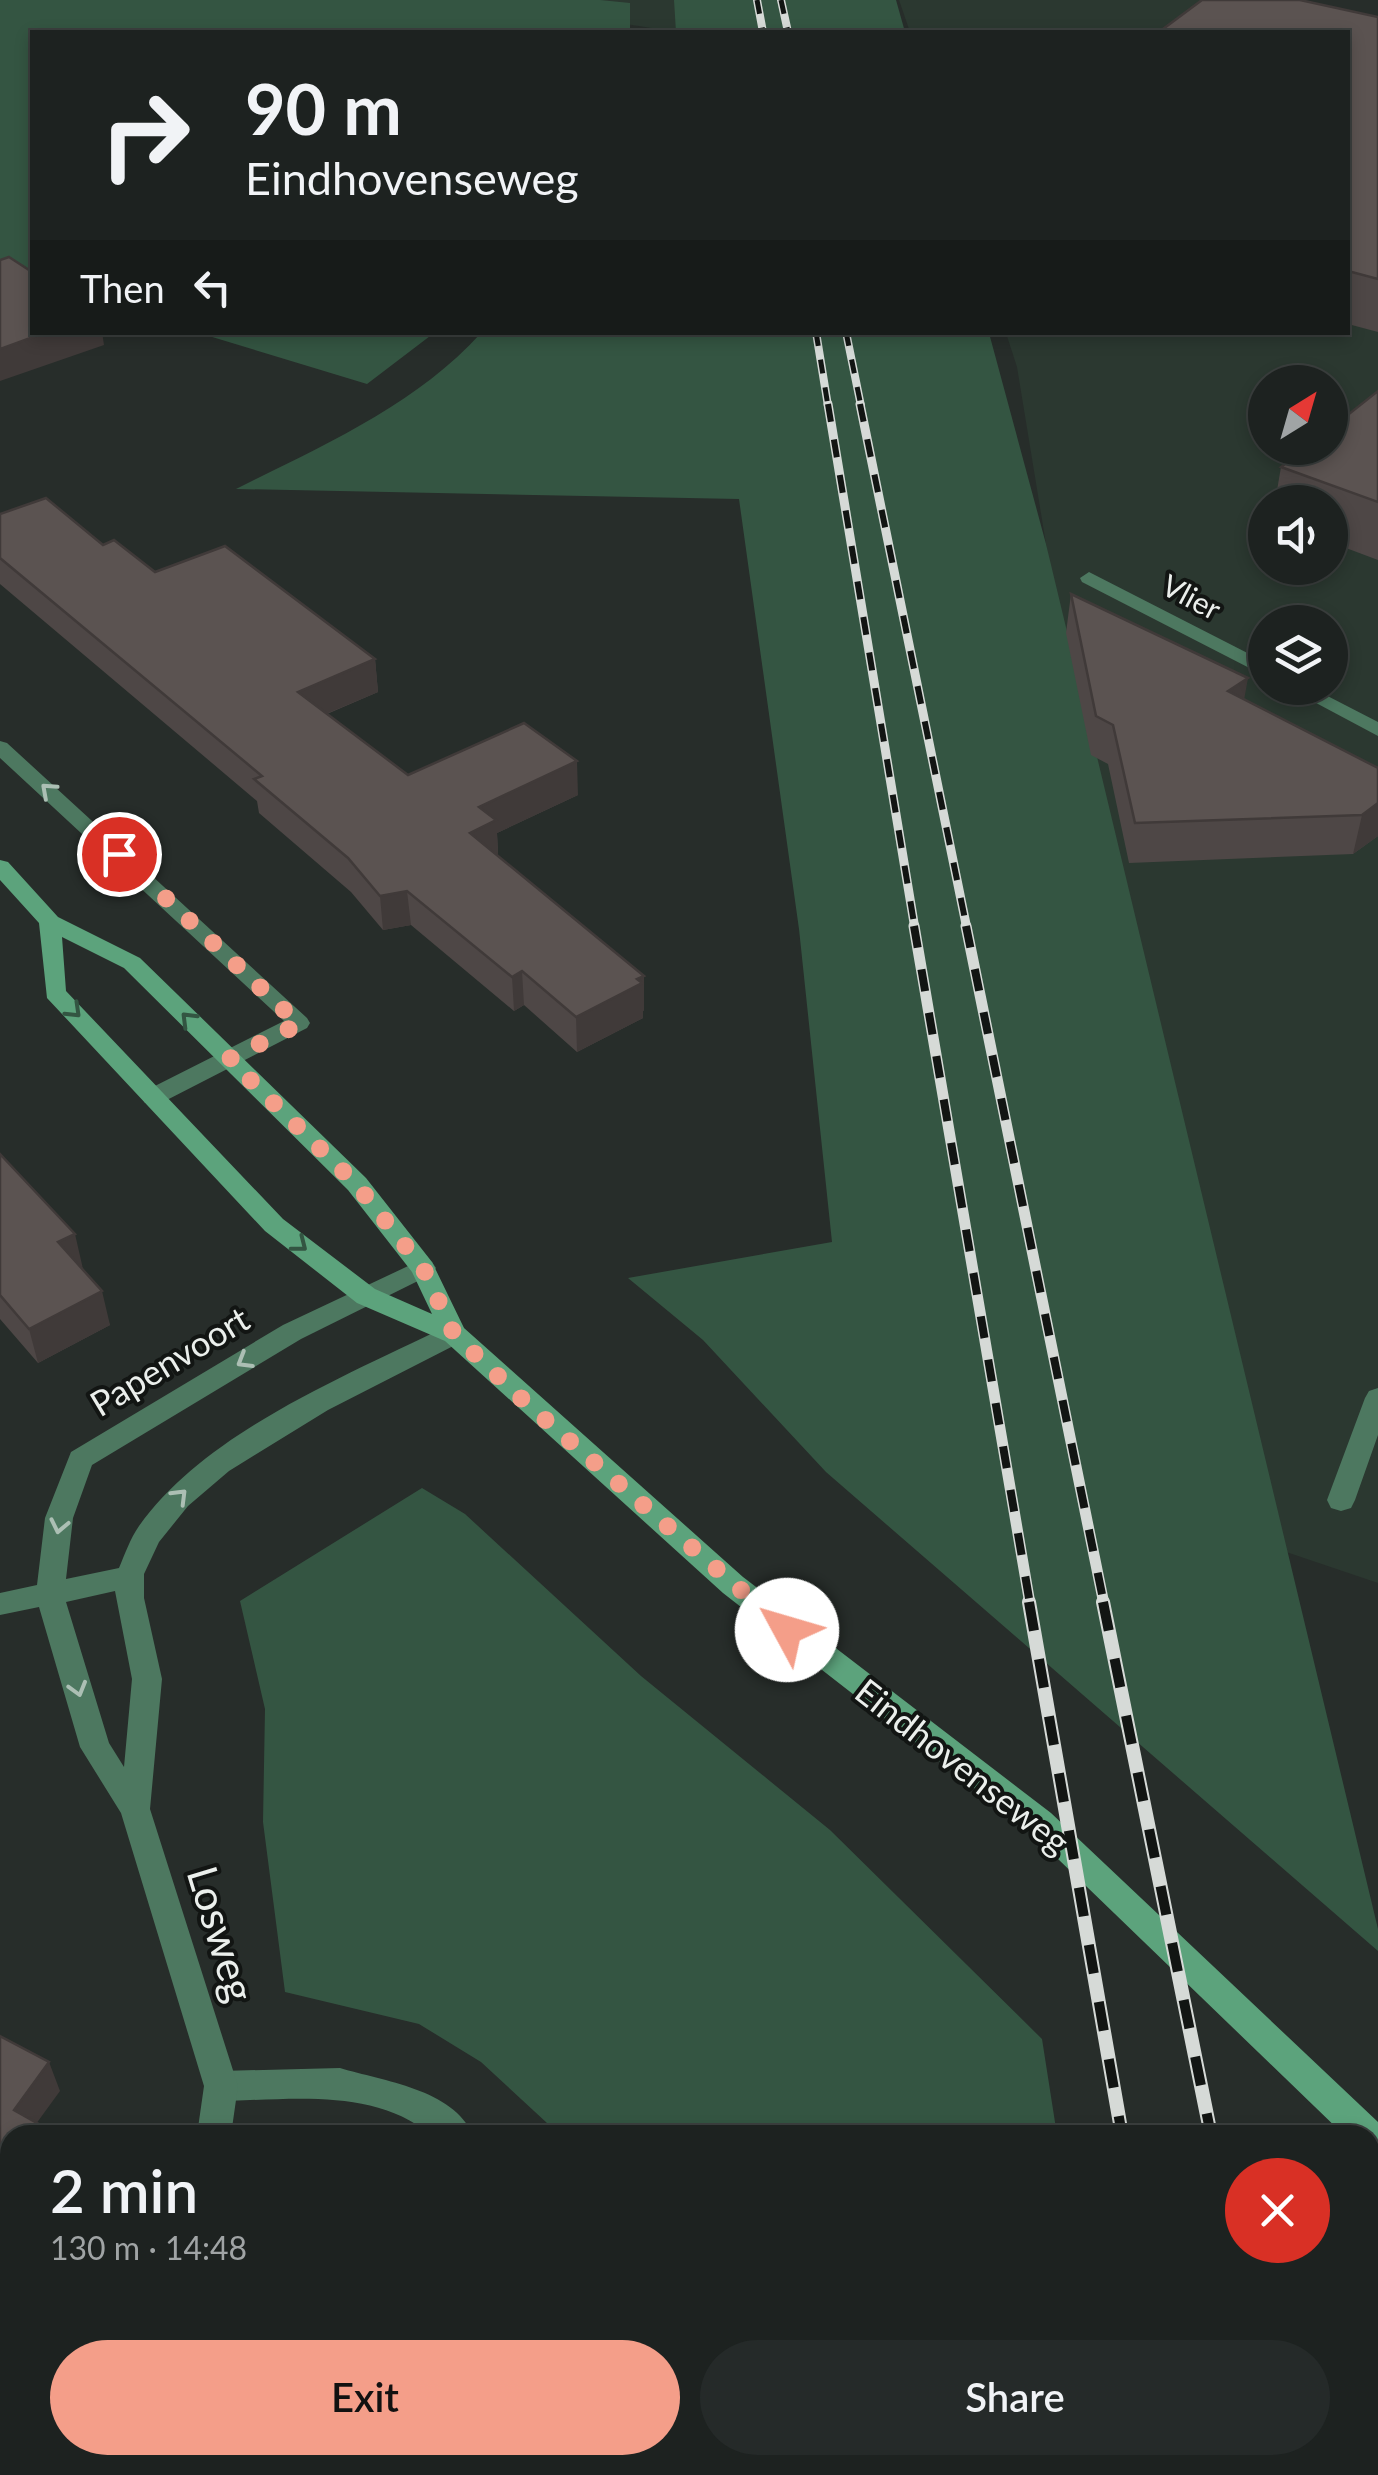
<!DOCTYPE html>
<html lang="en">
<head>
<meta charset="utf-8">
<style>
	:root { --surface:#1d2220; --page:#252a29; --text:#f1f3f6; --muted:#a0a4a5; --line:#3b3f3e; --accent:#f49e89 }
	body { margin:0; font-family:Lato,sans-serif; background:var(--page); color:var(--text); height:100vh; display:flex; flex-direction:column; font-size:38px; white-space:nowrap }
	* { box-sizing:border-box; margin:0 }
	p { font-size:32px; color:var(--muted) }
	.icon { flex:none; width:55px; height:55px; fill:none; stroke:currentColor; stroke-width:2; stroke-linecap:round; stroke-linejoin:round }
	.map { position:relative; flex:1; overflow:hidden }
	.sheet { position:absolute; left:0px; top:2125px; width:1380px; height:350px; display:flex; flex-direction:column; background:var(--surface); border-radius:30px 30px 0 0; box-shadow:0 5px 15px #0003,0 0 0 2px var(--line) }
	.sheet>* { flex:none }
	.banner { position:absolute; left:30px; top:30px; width:1320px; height:305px; border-radius:0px; box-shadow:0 5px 15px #0003,0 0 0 2px var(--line); background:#1d2220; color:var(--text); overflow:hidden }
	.needle { width:65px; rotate:37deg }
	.buttons { position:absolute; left:1248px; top:365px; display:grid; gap:20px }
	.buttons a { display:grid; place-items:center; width:100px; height:100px; border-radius:50%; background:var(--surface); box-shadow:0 5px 15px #0003,0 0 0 2px var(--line); font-size:50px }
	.pin { position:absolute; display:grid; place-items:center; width:85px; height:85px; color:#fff; margin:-42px; border:5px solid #fff; border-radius:50%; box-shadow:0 2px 10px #0007 }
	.me { position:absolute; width:110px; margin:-55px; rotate:309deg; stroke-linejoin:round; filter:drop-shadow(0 0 8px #0008) }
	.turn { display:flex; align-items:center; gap:35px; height:210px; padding:0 50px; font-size:45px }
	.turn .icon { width:130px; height:130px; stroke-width:2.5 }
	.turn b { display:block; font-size:70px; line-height:85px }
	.then { display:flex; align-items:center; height:95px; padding:0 50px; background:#0003; gap:20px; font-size:38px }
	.round { display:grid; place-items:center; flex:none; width:105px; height:105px; border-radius:52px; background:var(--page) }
	.head { display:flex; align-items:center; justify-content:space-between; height:170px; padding:0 50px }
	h1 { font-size:60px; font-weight:600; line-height:75px }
	.action { display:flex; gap:20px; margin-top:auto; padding:20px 50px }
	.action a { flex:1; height:115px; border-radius:60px; background:var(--accent); color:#111; font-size:40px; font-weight:600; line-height:115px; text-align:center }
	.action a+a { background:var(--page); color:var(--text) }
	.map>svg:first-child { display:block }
	.built { fill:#2b3830; fill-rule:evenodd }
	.green { fill:#345542 }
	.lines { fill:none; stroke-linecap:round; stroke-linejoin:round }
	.lane { fill:#4d7860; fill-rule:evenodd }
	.street { fill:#4d7860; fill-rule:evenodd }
	.secondary { fill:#5ca37c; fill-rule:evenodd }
	.rail-far3-casing { stroke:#d6dad7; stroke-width:8 }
	.rail-far2-casing { stroke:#d6dad7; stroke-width:9 }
	.rail-far1-casing { stroke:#d6dad7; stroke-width:11 }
	.rail-casing { stroke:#d6dad7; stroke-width:14 }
	.rail-far3 { stroke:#121513; stroke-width:5; stroke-dasharray:14; stroke-linecap:butt }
	.rail-far2 { stroke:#121513; stroke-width:6; stroke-dasharray:18; stroke-linecap:butt }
	.rail-far1 { stroke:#121513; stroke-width:8; stroke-dasharray:22; stroke-linecap:butt }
	.rail { stroke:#121513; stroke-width:10; stroke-dasharray:29; stroke-linecap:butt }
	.wall { fill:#4e4746 }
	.shaded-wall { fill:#403a39 }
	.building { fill:#5b5351; stroke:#403a39; stroke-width:2.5 }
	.oneway { stroke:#acbfb4 }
	.oneway2 { stroke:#335542 }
	.route { stroke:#f49e89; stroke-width:18; stroke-dasharray:0 32.4 }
	.labels { text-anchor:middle; stroke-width:8; stroke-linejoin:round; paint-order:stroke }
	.far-street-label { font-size:30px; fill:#ebefec; stroke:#121513 }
	.street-label { font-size:35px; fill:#ebefec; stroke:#121513 }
	.near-street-label { font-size:42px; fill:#ebefec; stroke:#121513 }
</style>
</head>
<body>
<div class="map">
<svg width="1378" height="2475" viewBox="0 0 1378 2475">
	<rect width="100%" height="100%" fill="#272d2a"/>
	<path class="built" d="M473,0H697L677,32Z
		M899,0H1256L1378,18V1583L1233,1534L1046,544L1017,367L1006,333L1348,332V32H910ZM1265,382H1330V448H1265ZM1265,502H1330V568H1265ZM1265,622H1330V688H1265Z"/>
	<path class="green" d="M0,0H600L630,3V32H32V286L0,282Z
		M674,0H896L905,32H676Z
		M199,333H434L367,384Z
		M481,333H989L1046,544L1378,1929V1951L826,1472L703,1340L628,1278L832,1242L799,929L739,499L236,489C322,446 416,405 481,333Z
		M422,1488L465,1514L641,1676L830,1830L1042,2039L1057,2135H560L481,2062L419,2024L285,1992L263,1822L265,1709L240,1601Z
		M1370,2385L1378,2394V2475H1326L1324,2465H1370Z
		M244,2465H607V2475H244Z
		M709,2465H1125L1128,2475H709Z"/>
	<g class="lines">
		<path class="lane" d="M1378,1388V1435L1355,1500L1351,1508L1341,1511L1331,1508L1327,1500L1365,1398L1369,1391Z
			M340,2068C383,2081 453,2089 473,2135H431C374,2087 290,2100 221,2101L209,2097L204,2086L209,2075L221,2071Z
			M635,2465H671V2475H635Z"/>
		<path class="street" d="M1089,572L1265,662V676L1082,582L1080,578Z
			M1288,688H1312L1378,722V736Z
			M0,741L7,743L307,1018L310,1023L307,1028L161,1103H145L141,1097L145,1091L284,1021L0,758Z
			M423,1259L432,1262L436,1268L432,1274L301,1339L92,1465L73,1518L66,1579L119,1568C125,1554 130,1539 139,1526C206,1432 344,1377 445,1327H463L467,1334L463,1341L328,1410L229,1471L188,1506L159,1542L144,1574V1598L162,1679L150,1809L238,2086L231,2135H197L204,2086L121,1813L80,1747L39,1607L0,1615V1593L37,1585L45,1518L71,1452L283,1325ZM115,1591L132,1679L124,1767L109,1743L66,1602Z
			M149,2465H185L183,2475H147Z"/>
		<path class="secondary" d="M0,860L8,862L58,917L140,958L366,1178L432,1262L464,1328L743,1577L1051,1813L1378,2122V2147L1370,2150V2135H1344L1029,1831L723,1593L445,1341L357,1303L265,1231L47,998L39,923L0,880ZM62,937L124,968L348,1190L412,1272L432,1314L375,1289L283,1219L66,991Z"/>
		<g class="rail-far3-casing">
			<path id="rail-far3" d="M757,0L763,32
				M781,0L788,32
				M816,332L828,406
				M846,332L861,406"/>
		</g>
		<g class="rail-far2-casing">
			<path id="rail-far2" d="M828,404L915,929
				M860,404L967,929"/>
		</g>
		<g class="rail-far1-casing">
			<path id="rail-far1" d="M914,926L1030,1604
				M966,926L1104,1604"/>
		</g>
		<g class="rail-casing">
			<path id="rail" d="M1029,1602L1122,2135
				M1103,1602L1211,2135
				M1180,2465L1182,2475
				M1277,2465L1279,2475"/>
		</g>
		<use href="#rail-far3" class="rail-far3"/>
		<use href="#rail-far2" class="rail-far2"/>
		<use href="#rail-far1" class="rail-far1"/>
		<use href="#rail" class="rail"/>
	</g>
	<path class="wall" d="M1378,17V332L1348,324V32Z
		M1378,391V560L1330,542V502H1275L1281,467Z
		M0,514L103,545L155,572L375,659L378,692L327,714L408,775L578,795L497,833L498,854L497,855L644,1010L643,1011V1018L577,1052L524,1005L514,1011L411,925L383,930L351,892L259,813L257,801L0,584Z
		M1071,594L1244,699L1378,768V836L1353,854L1129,863L1108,764L1091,755L1066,633Z
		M0,1154L83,1269L110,1325L38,1363L0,1319Z"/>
	<path class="shaded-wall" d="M47,332H102L104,345L0,381V349Z
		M375,659L378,692L302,724L298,692Z
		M1248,678L1241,717L1228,691Z
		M577,761L578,795L497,833L498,854L473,866L470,833L479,807Z
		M1378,803V836L1353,854L1362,815Z
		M407,891L411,925L383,930L380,896Z
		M522,971L524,1005L514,1011L512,977Z
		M644,976V1010L643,1011V1018L577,1052L576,1017Z
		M75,1234L83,1269L58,1242Z
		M102,1291L110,1325L38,1363L29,1329Z
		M49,2062L60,2091L28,2135L14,2110Z
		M10,2188V2233L0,2246V2202Z"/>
	<path class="building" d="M1202,0H1300L1378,17V279L1348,271V32H1159Z
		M9,257L32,272V332H47L0,349V260Z
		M1378,391V502L1281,467L1306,448H1330V429Z
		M46,498L103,545L114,540L155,572L225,546L375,659L298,692L408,775L524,723L577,761L479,807L496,820L470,833L644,976L637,979L642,983L576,1017L522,971L512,977L407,891L380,896L348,858L254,779L262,776L0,558V514Z
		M1071,594L1248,678L1228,691L1378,768V803L1362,815L1135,823L1113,725L1096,716Z
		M0,1154L75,1234L58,1242L102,1291L29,1329L0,1295Z
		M0,2036L49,2062L14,2110L51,2131L48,2135H10V2188L0,2202Z"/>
	<defs><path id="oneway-chevron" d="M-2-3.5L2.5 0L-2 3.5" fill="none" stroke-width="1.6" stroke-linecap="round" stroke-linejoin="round" transform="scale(2.5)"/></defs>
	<g class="oneway">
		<use href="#oneway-chevron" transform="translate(48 790) rotate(-138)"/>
		<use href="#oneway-chevron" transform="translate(244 1361) rotate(149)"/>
		<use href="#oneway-chevron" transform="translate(180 1496) rotate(-45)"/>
		<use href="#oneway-chevron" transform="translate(59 1526) rotate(102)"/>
		<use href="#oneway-chevron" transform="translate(78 1689) rotate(74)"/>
	</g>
	<g class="oneway2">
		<use href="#oneway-chevron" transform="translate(74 1011) rotate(44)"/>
		<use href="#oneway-chevron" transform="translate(188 1019) rotate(-135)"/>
		<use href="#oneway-chevron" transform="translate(300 1245) rotate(38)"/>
	</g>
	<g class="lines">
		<path class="route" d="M119,854L299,1024L229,1059L356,1184L423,1268L454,1334L526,1403L787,1630"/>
	</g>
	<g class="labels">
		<g class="far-street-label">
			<text transform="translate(1191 598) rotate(28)" y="10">Vlier</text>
		</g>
		<g class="street-label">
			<text transform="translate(170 1362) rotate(-31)" y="12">Papenvoort</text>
			<text transform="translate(962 1767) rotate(38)" y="12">Eindhovenseweg</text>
		</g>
		<g class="near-street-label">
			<text transform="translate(221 1934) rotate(73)" y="15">Losweg</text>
		</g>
	</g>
</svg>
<div class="buttons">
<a><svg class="needle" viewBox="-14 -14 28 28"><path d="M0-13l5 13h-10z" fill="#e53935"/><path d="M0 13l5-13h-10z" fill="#a0a4a5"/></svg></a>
<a><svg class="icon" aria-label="sound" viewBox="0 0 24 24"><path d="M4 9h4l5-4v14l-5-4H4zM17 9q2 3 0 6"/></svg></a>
<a><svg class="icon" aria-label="layers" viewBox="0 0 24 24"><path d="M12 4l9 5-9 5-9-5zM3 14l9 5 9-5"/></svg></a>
</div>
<div class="pin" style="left:119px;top:854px;background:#d93025"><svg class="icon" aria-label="arrive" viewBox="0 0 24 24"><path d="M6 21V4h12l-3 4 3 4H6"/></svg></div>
<svg class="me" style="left:787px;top:1630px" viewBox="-20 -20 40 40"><circle r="19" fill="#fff"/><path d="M0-13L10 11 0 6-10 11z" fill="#f49e89"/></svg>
<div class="banner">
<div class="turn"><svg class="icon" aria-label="right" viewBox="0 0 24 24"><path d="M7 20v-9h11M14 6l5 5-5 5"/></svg><div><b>90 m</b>Eindhovenseweg</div></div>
<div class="then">Then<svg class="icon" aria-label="left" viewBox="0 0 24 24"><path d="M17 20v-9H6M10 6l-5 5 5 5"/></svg></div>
</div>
<section class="sheet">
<div class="head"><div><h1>2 min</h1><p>130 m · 14:48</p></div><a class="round" style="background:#d93025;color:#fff"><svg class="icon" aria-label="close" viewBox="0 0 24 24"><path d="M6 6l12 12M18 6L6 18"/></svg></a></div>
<div class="action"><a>Exit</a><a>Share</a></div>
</section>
</div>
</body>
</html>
